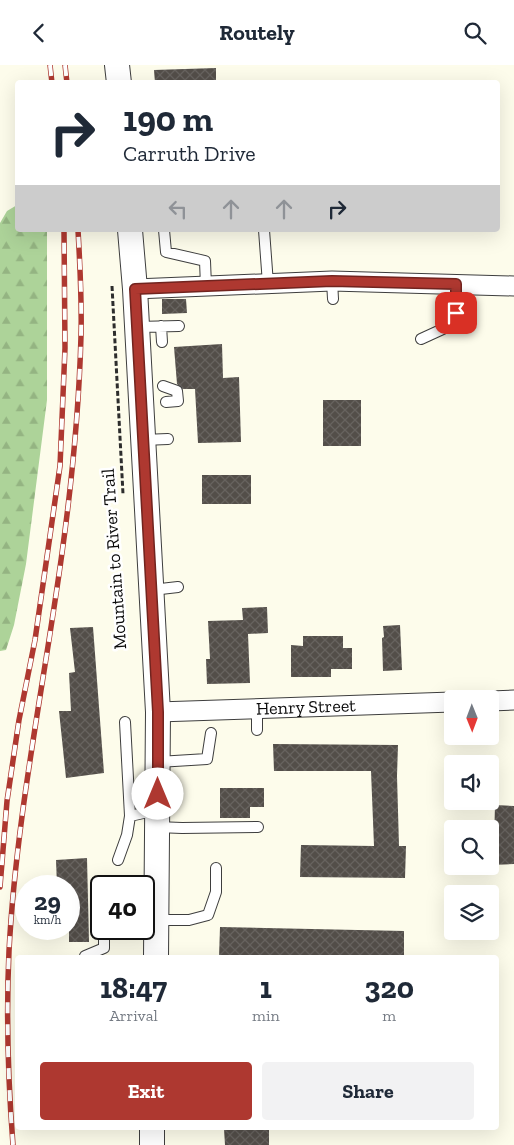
<!DOCTYPE html>
<html lang="en">
<head>
<meta charset="utf-8">
<style>
	:root { --surface:#fff; --page:#f2f2f3; --text:#1f2937; --muted:#747a83; --accent:#ae3830 }
	body { margin:0; font-family:"Zilla Slab",serif; background:var(--page); color:var(--text); height:100vh; display:flex; flex-direction:column; font-size:19px; white-space:nowrap }
	* { box-sizing:border-box; margin:0 }
	p { font-size:16px; color:var(--muted) }
	.icon { flex:none; width:28px; height:28px; fill:none; stroke:currentColor; stroke-width:2; stroke-linecap:round; stroke-linejoin:round }
	.map { position:relative; flex:1; overflow:hidden }
	.panel { position:absolute; left:15px; top:890px; width:484px; height:175px; display:flex; flex-direction:column; background:var(--surface); border-radius:5px; box-shadow:0 5px 20px #0002 }
	.panel>* { flex:none }
	.banner { position:absolute; left:15px; top:15px; width:485px; height:152px; border-radius:5px; box-shadow:0 5px 20px #0002; background:#fff; color:var(--text); overflow:hidden }
	.needle { width:32px; rotate:179deg }
	.controls { position:absolute; left:444px; top:625px; display:grid; gap:10px }
	.controls a { display:grid; place-items:center; width:55px; height:55px; border-radius:5px; background:var(--surface); box-shadow:0 5px 20px #0002; font-size:25px }
	.speed { position:absolute; left:15px; top:810px; display:flex; gap:10px; font-size:25px; font-weight:700; text-align:center }
	.speed>* { display:grid; place-content:center; width:65px; height:65px; border-radius:50%; background:var(--surface); box-shadow:0 5px 20px #0002; line-height:1 }
	.speed small { font-size:12px; font-weight:400 }
	.speed .limit { border:2px solid #111; border-radius:8px; background:#fff; color:#111 }
	.pin { position:absolute; display:grid; place-items:center; width:42px; height:42px; color:#fff; margin:-21px; border-radius:10px; box-shadow:0 2px 8px #0006 }
	.me { position:absolute; width:55px; margin:-28px; rotate:0deg; stroke-linejoin:round; filter:drop-shadow(0 0 4px #0008) }
	.turn { display:flex; align-items:center; gap:18px; height:105px; padding:0 25px; font-size:22px }
	.turn .icon { width:65px; height:65px; stroke-width:2.5 }
	.turn b { display:block; font-size:35px; line-height:42px }
	.lanes { display:flex; align-items:center; height:48px; padding:0 25px; background:#0003; justify-content:center; gap:25px; direction:ltr }
	.lanes .off { opacity:.35 }
	.eta { display:flex; justify-content:space-evenly; align-items:center; height:85px; text-align:center }
	.eta b { font-size:30px; font-weight:800; line-height:35px }
	.button { display:flex; gap:10px; margin-top:auto; padding:10px 25px }
	.button a { flex:1; height:58px; border-radius:5px; background:var(--accent); color:#fff; font-size:20px; font-weight:800; line-height:58px; text-align:center }
	.button a+a { background:var(--page); color:var(--text) }
	header { display:flex; justify-content:space-between; align-items:center; height:65px; padding:0 25px; background:var(--surface); font-size:22px; font-weight:800 }
	.map>svg:first-child { display:block }
	.forest { fill:url(#forest-firs) }
	.building { fill:url(#building-cross-hatch) }
	.lines { fill:none; stroke-linecap:round; stroke-linejoin:round }
	.service-casing { stroke:#3e3e3e; stroke-width:12 }
	.minor-casing { stroke:#3e3e3e; stroke-width:21 }
	.tertiary-casing { stroke:#3e3e3e; stroke-width:26 }
	.path { stroke:#2d2d2d; stroke-width:3; stroke-dasharray:5 2.5; stroke-linecap:butt }
	.service { stroke:#fff; stroke-width:10 }
	.minor { stroke:#fff; stroke-width:19 }
	.tertiary { stroke:#fff; stroke-width:24 }
	.rail-casing { stroke:#ae3830; stroke-width:5.5 }
	.rail { stroke:#fff; stroke-width:4; stroke-dasharray:11; stroke-linecap:butt }
	.route-casing { stroke:#71241f; stroke-width:12 }
	.route { stroke:#ae3830; stroke-width:9 }
	.labels { text-anchor:middle; stroke-width:5; stroke-linejoin:round; paint-order:stroke }
	.street-label { font-size:18px; fill:#0b0b0b; stroke:#fff }
</style>
</head>
<body>
<header><svg class="icon" aria-label="back" viewBox="0 0 24 24"><path d="M15 5l-7 7 7 7"/></svg>Routely<svg class="icon" aria-label="search" viewBox="0 0 24 24"><circle cx="10" cy="10" r="6"/><path d="M15 15l6 6"/></svg></header>
<div class="map">
<svg width="514" height="1080" viewBox="0 0 514 1080">
	<defs>
		<pattern id="forest-firs" width="22" height="20" patternUnits="userSpaceOnUse" patternTransform="scale(1.25)"><rect width="22" height="20" fill="#add399"/><path d="M5 1l3.5 6h-7zM16 11l3.5 6h-7z" fill="#94b482"/></pattern>
		<pattern id="building-cross-hatch" width="8" height="8" patternUnits="userSpaceOnUse" patternTransform="scale(1.25)"><rect width="8" height="8" fill="#534e49"/><path d="M0 0l8 8M0 8l8-8" fill="none" stroke="#67635f"/></pattern>
	</defs>
	<rect width="100%" height="100%" fill="#fdfceb"/>
	<path class="forest" d="M17,140L18,165H47V335L26,499L14,560L6,585L0,586V158L7,146Z"/>
	<path class="building" d="M216,3V18H155L154,5Z
		M162,234H186L187,248L162,249Z
		M222,279L223,313L239,312L241,377L198,378L195,324H183L177,319L174,282Z
		M323,335H361V381H323Z
		M202,410H251V439H202Z
		M267,542L268,568L248,569L250,618L207,619L206,594H210L208,556L243,555L242,543Z
		M400,560L402,605L383,606L382,573L384,572L383,561Z
		M93,562L104,708L66,713L59,646H71L69,608L75,607L70,563Z
		M303,571H343V583H352V604H331V612H291V580L303,581Z
		M273,679L398,680L397,711L399,781H406L405,813L300,812L301,780L374,781L371,706H274Z
		M220,723H264V742H250V753H220Z
		M495,740L514,741V799L491,800V778L494,777Z
		M87,793L89,877H69V821H57L56,795Z
		M220,862L404,866V892H219Z
		M269,1062V1080H225L224,1064Z"/>
	<g class="lines">
		<g class="service-casing">
			<path id="service" d="M164,165L166,187L205,196L206,221
				M264,165L268,219
				M332,216L333,234
				M161,261L162,277
				M137,262L179,261
				M421,274L445,263L455,256L456,219
				M163,321L177,326L178,336L166,337
				M143,375L168,374
				M152,525L178,522
				M257,643V665
				M158,697L207,694L211,668
				M130,751L157,745
				M157,762L182,763L258,762
				M118,795L127,770L130,751L125,657
				M144,855H189L208,850L216,827V803
				M85,891L104,883V864"/>
		</g>
		<g class="minor-casing">
			<g id="minor">
				<path d="M135,224L332,216L514,221"/>
				<path d="M490,636L514,635"/>
				<path id="s1" d="M158,647L452,637"/>
			</g>
		</g>
		<g class="tertiary-casing">
			<path id="tertiary" d="M117,0L119,18
				M130,165L135,224L158,647L156,892
				M152,1080V1062"/>
		</g>
		<path class="path" d="M112,221L123,429"/>
		<use href="#service" class="service"/>
		<use href="#minor" class="minor"/>
		<use href="#tertiary" class="tertiary"/>
		<g class="rail-casing">
			<path id="rail" d="M50,0L52,18
				M65,0L67,18
				M0,822L7,736L19,655L35,575L60,401L65,283L64,165
				M13,1080C8,1015 6,951 9,886C16,752 44,620 62,488C72,416 79,344 81,271C82,236 80,200 78,165"/>
		</g>
		<use href="#rail" class="rail"/>
	</g>
	<g class="lines">
		<g class="route-casing">
			<path id="route" d="M158,729V647L135,224L332,216L456,219V248"/>
		</g>
		<use href="#route" class="route"/>
	</g>
	<g class="labels">
		<g class="street-label">
			<text transform="translate(114 494) rotate(-94)" y="6">Mountain to River Trail</text>
			<text dy="6" stroke="none"><textPath href="#s1" startOffset="148">Henry Street</textPath></text>
		</g>
	</g>
</svg>
<div class="controls">
<a><svg class="needle" viewBox="-14 -14 28 28"><path d="M0-13l5 13h-10z" fill="#e53935"/><path d="M0 13l5-13h-10z" fill="#747a83"/></svg></a>
<a><svg class="icon" aria-label="sound" viewBox="0 0 24 24"><path d="M4 9h4l5-4v14l-5-4H4zM17 9q2 3 0 6"/></svg></a>
<a><svg class="icon" aria-label="search" viewBox="0 0 24 24"><circle cx="10" cy="10" r="6"/><path d="M15 15l6 6"/></svg></a>
<a><svg class="icon" aria-label="layers" viewBox="0 0 24 24"><path d="M12 4l9 5-9 5-9-5zM3 14l9 5 9-5"/></svg></a>
</div>
<div class="speed"><div>29<small>km/h</small></div><div class="limit">40</div></div>
<div class="pin" style="left:456px;top:248px;background:#d93025"><svg class="icon" aria-label="arrive" viewBox="0 0 24 24"><path d="M6 21V4h12l-3 4 3 4H6"/></svg></div>
<svg class="me" style="left:158px;top:729px" viewBox="-20 -20 40 40"><circle r="19" fill="#fff"/><path d="M0-13L10 11 0 6-10 11z" fill="#ae3830"/></svg>
<div class="banner">
<div class="turn"><svg class="icon" aria-label="right" viewBox="0 0 24 24"><path d="M7 20v-9h11M14 6l5 5-5 5"/></svg><div><b>190 m</b>Carruth Drive</div></div>
<div class="lanes"><svg class="icon off" aria-label="left" viewBox="0 0 24 24"><path d="M17 20v-9H6M10 6l-5 5 5 5"/></svg><svg class="icon off" aria-label="ahead" viewBox="0 0 24 24"><path d="M12 20V5M6 11l6-6 6 6"/></svg><svg class="icon off" aria-label="ahead" viewBox="0 0 24 24"><path d="M12 20V5M6 11l6-6 6 6"/></svg><svg class="icon" aria-label="right" viewBox="0 0 24 24"><path d="M7 20v-9h11M14 6l5 5-5 5"/></svg></div>
</div>
<section class="panel">
<div class="eta">
<div><b>18:47</b><p>Arrival</p></div>
<div><b>1</b><p>min</p></div>
<div><b>320</b><p>m</p></div>
</div>
<div class="button"><a>Exit</a><a>Share</a></div>
</section>
</div>
</body>
</html>
